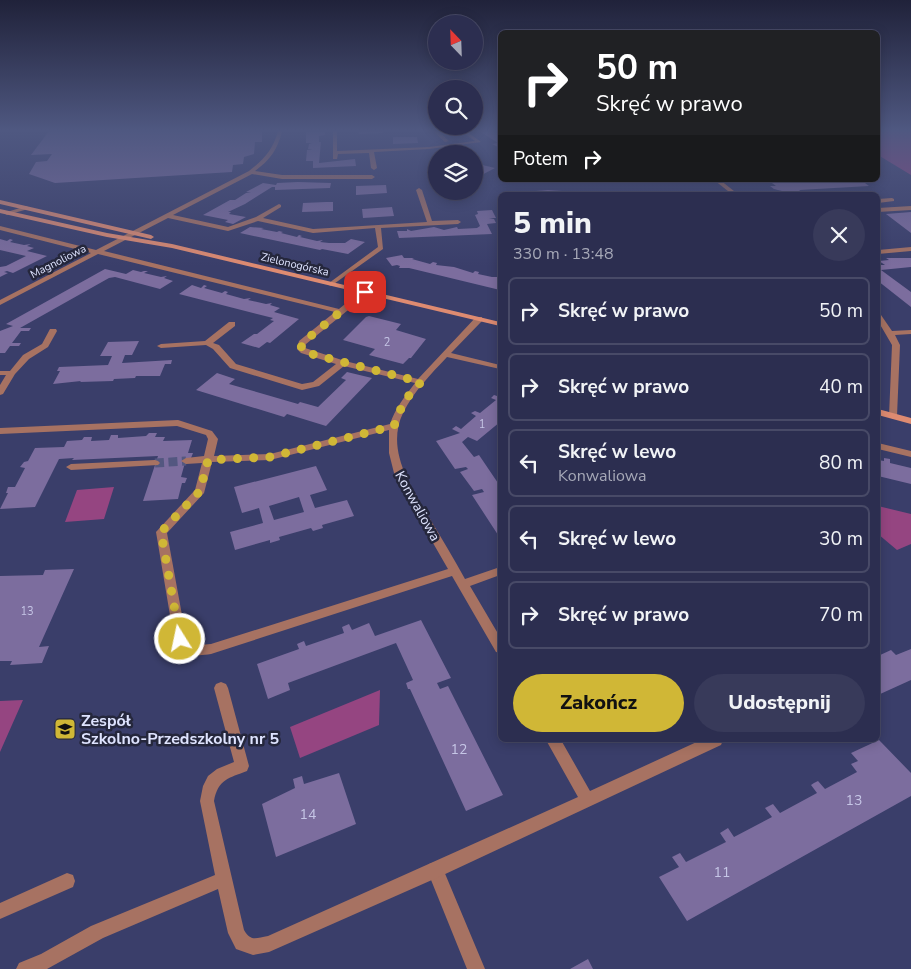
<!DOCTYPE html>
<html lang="pl">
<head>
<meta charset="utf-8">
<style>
	:root { --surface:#2c2e50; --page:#383a5a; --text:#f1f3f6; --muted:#a6a8b7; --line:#484a67; --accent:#d0b736 }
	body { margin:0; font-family:"Nunito Sans",sans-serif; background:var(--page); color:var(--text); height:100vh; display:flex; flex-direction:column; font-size:19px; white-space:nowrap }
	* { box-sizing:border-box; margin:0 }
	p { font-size:16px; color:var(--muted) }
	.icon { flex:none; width:28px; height:28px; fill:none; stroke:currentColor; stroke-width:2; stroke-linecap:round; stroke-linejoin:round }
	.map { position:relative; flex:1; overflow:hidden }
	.sheet { position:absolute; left:498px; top:192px; width:382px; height:550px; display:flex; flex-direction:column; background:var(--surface); border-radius:8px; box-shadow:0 2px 12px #0003,0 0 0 1px var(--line) }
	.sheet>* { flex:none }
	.banner { position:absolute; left:498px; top:30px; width:382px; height:152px; border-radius:8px; box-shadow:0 2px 12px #0003,0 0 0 1px var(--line); background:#202124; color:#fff; overflow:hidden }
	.needle { width:32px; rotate:337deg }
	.controls { position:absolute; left:428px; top:15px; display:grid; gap:10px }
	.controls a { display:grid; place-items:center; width:55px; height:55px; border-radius:50%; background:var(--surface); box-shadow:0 2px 12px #0003,0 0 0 1px var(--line); font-size:25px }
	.pin { position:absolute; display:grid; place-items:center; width:42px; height:42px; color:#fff; margin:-21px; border-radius:10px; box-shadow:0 2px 8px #0006 }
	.me { position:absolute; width:55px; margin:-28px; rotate:350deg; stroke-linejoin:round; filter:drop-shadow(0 0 4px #0008) }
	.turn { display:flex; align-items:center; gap:18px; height:105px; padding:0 15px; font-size:22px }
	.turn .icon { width:65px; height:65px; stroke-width:2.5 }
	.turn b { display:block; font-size:35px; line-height:42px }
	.then { display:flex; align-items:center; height:48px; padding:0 15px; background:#0003; gap:10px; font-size:19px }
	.round { display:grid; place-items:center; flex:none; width:52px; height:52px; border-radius:26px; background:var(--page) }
	.overview { display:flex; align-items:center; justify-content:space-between; height:85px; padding:0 15px }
	h1 { font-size:30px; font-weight:800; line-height:38px }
	.button { display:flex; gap:10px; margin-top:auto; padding:10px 15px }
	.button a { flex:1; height:58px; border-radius:30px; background:var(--accent); color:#111; font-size:20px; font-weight:800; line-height:58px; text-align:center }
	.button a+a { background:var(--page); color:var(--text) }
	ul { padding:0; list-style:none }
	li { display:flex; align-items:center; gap:15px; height:68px; margin:0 10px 8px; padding:0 5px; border:2px solid var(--line); border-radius:8px }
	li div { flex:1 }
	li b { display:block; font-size:19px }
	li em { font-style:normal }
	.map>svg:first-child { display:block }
	.green { fill:#954581 }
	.building { fill:#7c6d9e; fill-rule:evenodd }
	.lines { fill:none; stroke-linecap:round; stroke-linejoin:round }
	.street-tunnel { stroke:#535780; stroke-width:9; stroke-dasharray:9 4.5; stroke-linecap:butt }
	.lane { fill:#a77262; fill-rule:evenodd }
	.street { fill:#a77262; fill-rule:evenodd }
	.secondary { fill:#de8b71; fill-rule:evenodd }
	.route { stroke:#d0b736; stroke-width:9; stroke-dasharray:0 16.2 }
	.labels { text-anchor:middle; stroke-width:5; stroke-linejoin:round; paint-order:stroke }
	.far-street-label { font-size:11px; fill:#dee3fe; stroke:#25273c }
	.number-label { font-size:11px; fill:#c6c6e6 }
	.street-label { font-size:14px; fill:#dee3fe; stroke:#25273c }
	.near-number-label { font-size:14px; fill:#c6c6e6 }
	.near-poi-label { font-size:16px; font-weight:bold; fill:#dee3fe; stroke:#25273c; text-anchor:start }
</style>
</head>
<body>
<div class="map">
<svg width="911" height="969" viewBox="0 0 911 969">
	<rect width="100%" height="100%" fill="#3a3e6a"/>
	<path class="green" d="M878,131H911V175L878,155Z
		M114,487L104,519L65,522L77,490Z
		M878,506L911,514V544L897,550L878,534Z
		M380,690L379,725L300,758L290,727Z
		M23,700L0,752V701Z"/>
	<path class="building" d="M49,131H262V142H255L254,154L244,157L243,164L233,165L232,172L55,183L29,174L36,162L47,161L52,154L31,155Z
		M325,131V135L319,136V142H321L319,163L355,159L356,166L313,168V161H306L307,150L313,149H308L309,144L312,143H306V132Z
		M358,131H383V133L359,134Z
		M479,131H493L500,135V148L492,144L498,143Z
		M393,137H417L418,143L393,144Z
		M474,163L495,168L474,179V170L476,169L474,168Z
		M768,180H786L796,183L861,180L869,186L799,190L806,195H778L773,191H782L774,189L770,186H776Z
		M298,182L331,183L330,188L275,190V187H272L245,204L228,212H231L229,214L246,217L233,224L225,222L228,220L203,215L230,200H238H235L246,193H251L246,192L263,183L276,185L277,183Z
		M386,185L387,193L356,195V186Z
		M548,190L562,191L571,195H531L536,191Z
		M326,202H333V211L302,212L303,203Z
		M392,207L394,216L363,218L362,209Z
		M492,210L496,218H489L494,219L496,223L487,224L492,234L399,238L397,231H407V229L411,231L434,227L444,230L457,227L458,229L477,228L480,226L475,215L478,214L477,211Z
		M911,212V233L886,214Z
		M250,227L264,228L261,229L277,232L279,231L283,232L281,233L297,237L299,235L302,236L300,237L317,241L323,240L320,242L329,243H345L351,239L365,242L348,254L322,249L320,250L240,233Z
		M0,239L7,241L10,239L13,240L10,242L24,245L31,244L27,246L34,248L27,251L47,256L13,273L7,271L4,272L8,273L0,277V267L6,266L26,256L0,250Z
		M402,255L404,258H414L412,259L430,264L433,262L437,263L436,265L454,267L473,273L475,271L479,272L478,274L492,277H500V290L409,268H399L400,266L397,265L392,266L386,258Z
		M886,258H911V267L881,270L911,292V307L878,281V265H885L879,261L889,260Z
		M105,269L126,274L133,270L141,272L144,271H148L144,273L161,277L167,276L164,278L173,281L160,289L115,277L109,278L20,328H31L29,331H21L12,343H21L19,346H10L5,353H0V331L13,326L6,324Z
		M192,285L201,288L204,285L207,286L204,288L222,293L225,291L228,292L226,294L244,299L251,298L248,300L266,304L272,303L270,305L280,308L274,312L299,319L270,343L267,342L259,348L241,343L254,334H257L274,321L270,320L273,318L179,294Z
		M369,316L401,324L396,330L426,339L411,358H409L403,364L369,355L375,349L343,340L366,317Z
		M139,341L132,355H125L122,363L172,360L171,364H165L160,376H136L135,378L114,379L113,381L80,382L81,381L53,384L60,371H57L59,367L108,365L112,356H100L108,342Z
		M347,372L372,378L326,426L287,414L284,417L196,390L217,373L235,379L229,384L298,404L300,402L318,407L346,380L341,378Z
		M494,395L500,397V422L477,441L468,437L462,442L474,457L479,455L500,486V538L472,495L484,492L482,489L474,491L460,472L468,469L466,467L455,469L436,441L460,433L452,429L456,426L461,429L476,416L471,413L475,411L480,413L496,400L491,398Z
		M149,433H157L155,437H165L163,441L192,440L188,453H193L191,458L186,459L181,477L187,478L185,483H182L178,499L143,501L158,456L72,460L74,458L59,459L35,507L0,509L8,493H6L8,487H15L25,468L20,467L24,462L28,461L35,448L64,447L67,441L82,440L84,437H92L91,441L109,440L111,435H118V438L146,436Z
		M884,458L890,459V463L911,468V484L878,476V460L884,461Z
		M316,466L327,490L310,495L315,508L347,500L354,516L322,525L323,528L313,531L311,528L279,537L280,540L270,543V540L235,550L230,532L263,523L259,508L242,513L234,487ZM299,497L304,512L274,520L269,506Z
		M74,569L39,647L49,646L42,663L10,665L12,661H0V576L43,575L45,570Z
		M421,620L451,678L437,683L440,689L448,686L503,795L466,811L410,689H408L406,683L413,680L396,643L288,683L290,690L268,699L257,664L299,649L297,644L304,641L306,646L344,633L342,627L349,624L352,630L369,623L375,636Z
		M911,649V680L878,695V656L891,650L896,655Z
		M879,740L911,773V796L687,921L659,877L679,867L672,857L680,853L686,862L726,842L720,833L728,828L734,837L772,817L765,808L773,804L780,813L817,793L811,785L814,783L818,781L825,789L857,772L851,764L858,761L851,753Z
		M339,773L356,824L276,857L262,804L295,788L293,779L302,776L304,784Z
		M588,959L593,969H570Z"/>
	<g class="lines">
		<path class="street-tunnel" d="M155,463L186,461"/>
		<path class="lane" d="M892,198L894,199V201L878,203V199Z
			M26,206L28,207V209L7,215L4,213Z
			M911,206V210L878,212V208Z
			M435,862L441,864L485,969H467L427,870L429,864Z"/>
		<path class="street" d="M278,131H282C278,149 270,160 255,171L282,175H372L375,177L372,179H282L252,174L173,215L228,227L256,217L279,204L281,205V207L263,218L313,229L427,222L416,190L419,188L422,190L432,221L458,220L461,222L458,224L381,228L383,249L331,286L329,285V283L378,247L375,228L313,233L258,221L228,231L168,218L104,251L339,309L362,290H368V294L306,344L305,348L345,361L418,379L476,317H482V321L451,353L500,365V369L447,357C431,374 414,391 403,413C385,451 412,488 430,519C442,539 454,559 465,579L500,567V575L470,586L500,637V653L496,652L452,576L211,654C194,657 182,655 174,639L156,532L195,490L202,463L186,464L181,461L186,458L204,456L208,439L206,435L177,426L0,434V428L178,420L212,431L218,439L214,456L270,454L390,424C395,409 405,396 415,383L344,366L319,386L302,390L230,368L213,349L206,345L161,348L157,346L161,344L205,341L229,322H235V326L213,343L219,345L236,364L302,384L313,382L336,364L301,353L297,349L299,341L335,312L98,254L0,305V300L91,253L0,230V226L96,250L249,171C264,159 273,150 278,131ZM389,430V453L395,477L448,569L211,644C200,645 193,647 186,637L167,533L204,493L212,462L270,460Z
			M333,131H337V151L429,147L475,141L461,131H466L481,142L429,149L374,152L377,168L374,170L371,168L369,153L338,154L337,159H333Z
			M433,131H438L449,141L445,142Z
			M714,180H720L739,195H733Z
			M911,247V251L878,254V250Z
			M878,315H881L892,331L911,330V334L895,335L900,345L897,416L893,419L889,416L892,345L878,321Z
			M50,329H56L57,331L48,347L29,359L15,374L3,394L0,395V385L6,375H0V371H10L23,355L42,344Z
			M878,443L911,451V457L878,449Z
			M155,460L158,461L160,463L158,465L71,470L66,467L71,464Z
			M221,682L226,684L228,688L249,766L247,771C229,778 218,779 214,801L244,930C251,942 256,938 268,936L578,797L546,740H561L590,791L701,740H723L721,745L441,876L269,952L253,955L236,949L228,933L218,889L103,938L47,969H16L19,963L41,954L91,926L215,875L200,801L203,786L208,776L217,769L234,762L214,688L216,684Z
			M67,873L73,875L75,881L73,887L0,919V903Z"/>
		<path class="secondary" d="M0,200L151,235L154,237L151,239L0,204Z
			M0,209L107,233L172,244L500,322V326L172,248L107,237L0,213Z
			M878,409L911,418V424L878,415Z"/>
	</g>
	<linearGradient id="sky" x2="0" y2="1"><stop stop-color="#20223a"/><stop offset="0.49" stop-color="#4f5881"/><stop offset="1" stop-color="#4f5881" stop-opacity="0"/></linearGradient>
	<rect width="911" height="266" fill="url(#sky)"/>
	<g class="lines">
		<path class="route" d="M180,639L161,532L200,491L208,460L270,457L394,426L404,401L421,382L304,352L301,349L302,343L365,292"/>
	</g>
	<defs>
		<g id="school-square" transform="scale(1.125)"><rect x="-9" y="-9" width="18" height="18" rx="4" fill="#d0b736" stroke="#25273c"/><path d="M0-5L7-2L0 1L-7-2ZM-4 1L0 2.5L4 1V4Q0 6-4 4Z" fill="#111"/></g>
	</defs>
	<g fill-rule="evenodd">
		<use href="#school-square" x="65" y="729"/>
	</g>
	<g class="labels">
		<g class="far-street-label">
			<text transform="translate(58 261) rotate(-27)" y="4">Magnoliowa</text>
			<text transform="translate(295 264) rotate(13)" y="4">Zielonogórska</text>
		</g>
		<g class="number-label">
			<text x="387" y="346">2</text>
			<text x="482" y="428">1</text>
			<text x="27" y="615">13</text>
		</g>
		<g class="street-label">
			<text transform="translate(418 506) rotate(61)" y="5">Konwaliowa</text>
		</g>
		<g class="near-number-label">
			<text x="459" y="754">12</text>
			<text x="854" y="805">13</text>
			<text x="308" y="819">14</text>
			<text x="722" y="877">11</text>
		</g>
		<g class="near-poi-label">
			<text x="81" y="726">Zespół<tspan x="81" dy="18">Szkolno-Przedszkolny nr 5</tspan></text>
		</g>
	</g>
</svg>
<div class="controls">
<a><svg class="needle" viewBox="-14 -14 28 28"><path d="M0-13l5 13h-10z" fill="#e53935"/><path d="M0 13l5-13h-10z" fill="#a6a8b7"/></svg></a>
<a><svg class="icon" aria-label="search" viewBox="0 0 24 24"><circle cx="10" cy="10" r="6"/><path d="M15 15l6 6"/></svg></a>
<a><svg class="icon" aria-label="layers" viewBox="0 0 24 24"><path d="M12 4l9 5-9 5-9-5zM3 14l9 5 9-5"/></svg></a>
</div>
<div class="pin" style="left:365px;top:292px;background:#d93025"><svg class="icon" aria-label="arrive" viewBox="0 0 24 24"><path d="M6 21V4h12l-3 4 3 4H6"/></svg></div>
<svg class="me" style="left:180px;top:639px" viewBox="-20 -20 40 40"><circle r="17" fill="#d0b736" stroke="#fff" stroke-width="3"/><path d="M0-11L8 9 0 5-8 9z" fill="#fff"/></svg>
<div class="banner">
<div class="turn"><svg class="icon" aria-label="right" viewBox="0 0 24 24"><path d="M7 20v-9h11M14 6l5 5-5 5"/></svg><div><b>50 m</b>Skręć w prawo</div></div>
<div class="then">Potem<svg class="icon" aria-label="right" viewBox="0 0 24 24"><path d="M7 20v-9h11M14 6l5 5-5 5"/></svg></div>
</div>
<section class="sheet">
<div class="overview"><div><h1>5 min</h1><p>330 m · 13:48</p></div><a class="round"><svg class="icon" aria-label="close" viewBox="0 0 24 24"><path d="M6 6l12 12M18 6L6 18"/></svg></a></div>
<ul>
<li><svg class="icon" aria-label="right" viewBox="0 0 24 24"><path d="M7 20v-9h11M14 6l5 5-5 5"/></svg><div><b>Skręć w prawo</b></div><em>50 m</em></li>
<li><svg class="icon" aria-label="right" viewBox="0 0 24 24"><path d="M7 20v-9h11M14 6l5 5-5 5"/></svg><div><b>Skręć w prawo</b></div><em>40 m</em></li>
<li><svg class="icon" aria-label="left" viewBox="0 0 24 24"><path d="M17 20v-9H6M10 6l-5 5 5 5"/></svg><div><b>Skręć w lewo</b><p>Konwaliowa</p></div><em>80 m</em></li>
<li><svg class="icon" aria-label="left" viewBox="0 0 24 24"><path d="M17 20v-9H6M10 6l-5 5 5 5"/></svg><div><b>Skręć w lewo</b></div><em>30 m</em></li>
<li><svg class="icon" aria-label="right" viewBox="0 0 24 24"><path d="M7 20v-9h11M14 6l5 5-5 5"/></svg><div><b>Skręć w prawo</b></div><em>70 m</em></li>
</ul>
<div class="button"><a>Zakończ</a><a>Udostępnij</a></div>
</section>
</div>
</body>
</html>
